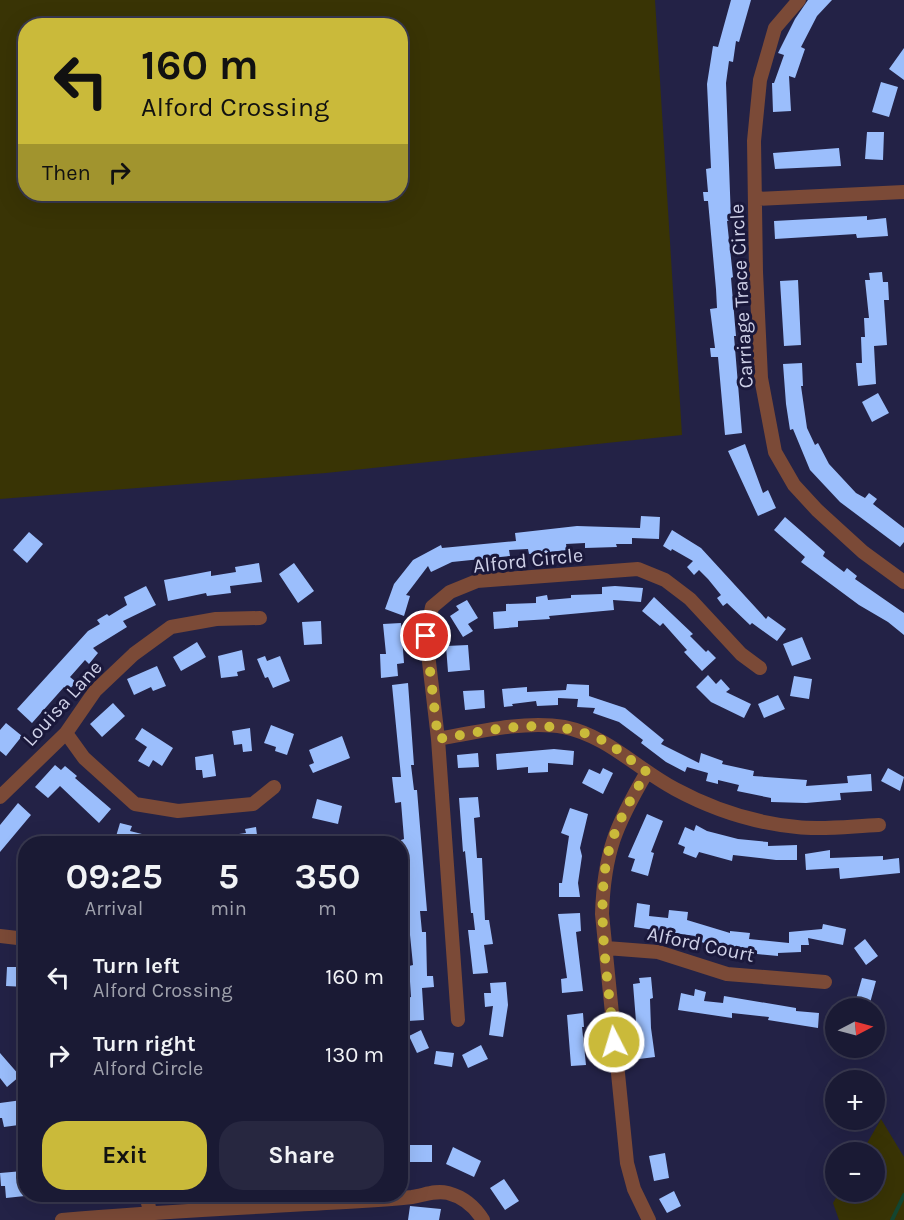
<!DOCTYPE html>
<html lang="en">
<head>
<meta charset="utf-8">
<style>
	:root { --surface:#1a1a34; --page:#272740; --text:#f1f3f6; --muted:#9fa1ac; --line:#38384f; --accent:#caba3a }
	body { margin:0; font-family:Karla,sans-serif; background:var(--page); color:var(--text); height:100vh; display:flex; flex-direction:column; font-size:22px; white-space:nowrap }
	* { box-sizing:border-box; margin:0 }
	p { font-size:20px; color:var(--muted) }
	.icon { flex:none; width:33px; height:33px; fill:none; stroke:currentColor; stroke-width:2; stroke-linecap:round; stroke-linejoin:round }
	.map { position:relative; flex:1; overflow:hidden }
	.sheet { position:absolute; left:18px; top:836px; width:390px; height:366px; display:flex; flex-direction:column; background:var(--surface); border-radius:24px; box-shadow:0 6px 24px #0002,0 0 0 2px var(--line) }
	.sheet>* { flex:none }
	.hud { position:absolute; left:18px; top:18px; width:390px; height:183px; border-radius:24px; box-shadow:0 6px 24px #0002,0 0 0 2px var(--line); background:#caba3a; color:#111; overflow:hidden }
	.needle { width:39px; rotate:84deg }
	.controls { position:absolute; left:825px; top:998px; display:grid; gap:12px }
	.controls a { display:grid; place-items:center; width:60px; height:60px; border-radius:50%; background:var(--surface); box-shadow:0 6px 24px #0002,0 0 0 2px var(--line); font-size:30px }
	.pin { position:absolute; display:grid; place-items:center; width:51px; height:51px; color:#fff; margin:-26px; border:3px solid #fff; border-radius:50%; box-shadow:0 2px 6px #0007 }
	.me { position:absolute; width:66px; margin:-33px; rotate:355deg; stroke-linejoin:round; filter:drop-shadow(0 0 4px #0008) }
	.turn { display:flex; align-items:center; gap:21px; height:126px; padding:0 24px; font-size:27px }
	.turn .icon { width:78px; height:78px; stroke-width:2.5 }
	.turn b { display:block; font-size:42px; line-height:51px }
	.then { display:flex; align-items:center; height:57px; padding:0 24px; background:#0003; gap:12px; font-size:22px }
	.eta { display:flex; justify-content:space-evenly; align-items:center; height:102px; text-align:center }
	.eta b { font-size:36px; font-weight:700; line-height:42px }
	.primary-button { display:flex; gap:12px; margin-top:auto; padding:12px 24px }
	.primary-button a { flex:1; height:69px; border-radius:24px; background:var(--accent); color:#111; font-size:24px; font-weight:700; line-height:69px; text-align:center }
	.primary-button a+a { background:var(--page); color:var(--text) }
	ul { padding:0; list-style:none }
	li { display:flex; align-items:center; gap:18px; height:78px; padding:0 24px }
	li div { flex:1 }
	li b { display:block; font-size:22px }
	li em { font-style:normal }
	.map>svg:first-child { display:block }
	.green { fill:#393405; fill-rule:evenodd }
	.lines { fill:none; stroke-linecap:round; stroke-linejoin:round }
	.stream { stroke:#134530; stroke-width:4 }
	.building { fill:#9bbefc }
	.street { stroke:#7b4a37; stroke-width:14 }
	.route { stroke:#caba3a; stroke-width:10; stroke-dasharray:0 18 }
	.labels { text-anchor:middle; stroke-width:6; stroke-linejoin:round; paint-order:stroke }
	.street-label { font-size:20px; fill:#ced0e7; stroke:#1a183b }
</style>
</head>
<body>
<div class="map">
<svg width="904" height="1220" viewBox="0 0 904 1220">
	<rect width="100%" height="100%" fill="#232246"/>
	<path class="green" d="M0,0H655L682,435L326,473L0,499ZM26,26H400V194H26Z
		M881,1119L904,1157V1220H839L833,1203L840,1191H874V1152H862Z"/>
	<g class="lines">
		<path class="stream" d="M892,1220L904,1195"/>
	</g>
	<path class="building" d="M731,0H751L739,42L736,41L733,62L729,61L726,83L731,220L727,221L733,277L731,278L736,336H734L742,433L725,435L718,357H711L710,348H715L710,309L717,308L716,289L708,201H704L703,192H708L706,169L711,168L707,84L713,46L718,47Z
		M808,0H832L817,16L801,47L805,49L795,78L789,76L791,111L773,112L772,83H774L784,55L778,53L795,19Z
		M904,48V80L889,69Z
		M881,82L898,87L889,117L872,112Z
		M867,132H884L883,160L865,159Z
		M839,148L841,166L775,169L773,153Z
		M867,216V220L886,218L888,236L857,238L856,234L775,239L774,221Z
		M882,272L883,282H888L889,300H884L887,345L874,346L876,384L858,386L856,363H862L861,337H865L864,318H869L865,280H870L869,273Z
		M798,280L801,345L784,346L780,281Z
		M802,363L803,386H801L807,428L815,445L818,443L829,464L856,493L865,498L869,493L877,499L873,504L904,528V542L900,547L840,502L810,470L793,429L790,430L786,404L783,364Z
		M878,393L889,413L872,422L862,402Z
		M745,444L763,493L768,490L776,508L758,516L728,451Z
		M641,516L660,517L659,539L632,538V544H616L617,547L585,548V543L566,544L567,550L529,554L528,549L509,550L510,556L452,562L431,572L428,566L406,595L410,596L404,616L385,609L394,584L413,560L441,545L442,548L516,541L515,533L577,526L640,528Z
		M785,517L825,552L823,556L844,572L847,568L857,576L855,579L904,613V635L888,622L859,605L801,562L805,557L774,530Z
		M672,530L701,548L766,619L768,616L786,629L777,641L752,623L750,625L727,603L723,606L717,598L721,595L708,579L699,570L694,575L687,567L693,561L672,549L671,551L663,546Z
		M29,532L43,544L27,563L13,550Z
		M259,563L262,582L230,586L231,593L207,596L206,593L168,601L164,580L211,571V576L236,572L235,567Z
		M294,563L314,591L298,603L279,574Z
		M146,586L156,605L123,621L127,627L93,648L98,653L89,664L85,660L70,677L76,682L68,691L64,687L32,723L17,709L88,631L100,624L97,620L107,614L109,616L127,605L124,597Z
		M615,586L643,588L641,602L613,600L614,610L549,616L550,619L518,621V627L494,629L493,612L506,611V604L536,603V597L547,595L548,600L571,598V595L602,594V587Z
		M654,597L693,634L690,636L706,652L708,650L716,658L702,671L684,652L687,650L663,623L660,626L642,611Z
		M467,600L478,618L468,624L473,631L463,637L450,616L459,610L456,606Z
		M321,621L322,644L304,645L302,622Z
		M401,623L404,663L397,664L398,676L381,678L380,654H386L383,624Z
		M802,637L811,659L792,666L783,644Z
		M197,642L206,657L181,671L173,657Z
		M468,645L470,670L448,672L446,646Z
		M242,650L245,670L237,672L238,676L221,678L218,656Z
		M265,656L267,661L280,656L290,681L273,688L268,677L265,678L257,659Z
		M157,666L166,686L153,691L151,687L134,695L127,679Z
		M708,675L716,684L721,679L730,689L726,692L751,704L744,718L711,702L696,687Z
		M794,676L812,679L809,699L790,696Z
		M408,683L414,765H411L414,790H417L427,911H420L422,932H426L427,976H433L434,987L422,988L424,1020L408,1021L406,998L411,997L409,966L413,965L409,925L405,926L403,902L401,869H404L401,840L404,839L401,802L395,803L392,777H401L392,685Z
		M567,684L589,685V696L625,708L664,740L661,744L699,763L701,753L723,761L722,764L754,771L753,776L807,780L806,786L848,783L847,776L871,774L872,791L840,793L841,800L806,803L771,802V798L737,791L739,785L718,780V784L706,781L708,773L687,767L685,772L666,762L641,743L643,740L619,722L593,713L595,708L577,707L578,699L558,698V705L537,706L536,701L512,704L513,706L504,707L502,689L527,687V692L566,690Z
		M484,690L485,708L465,710L463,691Z
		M778,695L785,709L764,718L758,704Z
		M113,703L125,716L102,737L90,724Z
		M6,723L22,736L6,756L0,751V730Z
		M271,725L294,734L287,755L275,751L276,747L264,743Z
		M142,728L173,748L162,766L153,760L149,767L138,761L147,747L135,739Z
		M250,728L252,751L243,752L242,744L234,745L232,731Z
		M342,736L350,758L313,773L309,765L314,763L309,750Z
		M554,749L574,751L573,765L548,763V772L528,773V767L497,770L496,754Z
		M478,753L479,767L458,768L457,755Z
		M213,754L216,776L203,778L202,770H196L195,757Z
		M55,765L61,770L65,766L77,776L75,778L111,809L99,823L60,786L48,798L35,787Z
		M603,768L613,773L603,794L582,783L589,769L600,774Z
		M888,768L904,777L900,791L881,781Z
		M478,797L480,817L474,818L477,858H482L485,920H489L493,944L484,945L488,973L473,974L468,930H475L473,913H471L465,851L463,852L459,798Z
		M317,799L342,806L338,824L312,818Z
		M18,803L31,815L0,852V825Z
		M570,808L588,814L580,848L582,856L578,883L580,897H559V883H562L569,836L561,833Z
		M647,814L663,821L651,852L654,853L648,876L631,871L635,859L628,857Z
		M120,823L132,826L130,831L142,834L140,843H114Z
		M696,825L707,831L738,839L768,842V846L797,845V860H776L733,855L732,861L699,852L696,858L683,853L685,847L678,844L685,827L694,831Z
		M256,827L258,843H233L232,835L246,833L245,829Z
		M830,850V858L883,856V860L899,858L900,873L840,879L839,868L806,870L805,854Z
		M637,903L650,905L649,916L668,918L669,910L688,912L687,920L730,933V931L750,933L749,939L789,943V932L822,929L823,924L846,929L843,945L808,938L809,945H801V952L778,953V956L757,954V951L715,946L694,940L695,936L634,927Z
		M580,913L581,931L576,932L583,991L562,993L561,979L567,978L558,914Z
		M865,939L878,956L866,965L854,948Z
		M7,967H26V987L6,986Z
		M651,977L653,998L650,999L651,1028L655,1057L639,1059L633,984L640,983L639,978Z
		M862,978L876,981L870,1003L856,999Z
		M506,982L508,1005L503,1037L489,1035L493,1006L485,1007L484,993H491L490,983Z
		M695,989L706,992L704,1001L723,1003L724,996L796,1008V1011L819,1013L818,1028L768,1020L769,1017L732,1013V1018L678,1010L681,993L694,996Z
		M583,1013L584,1027H582L586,1065L571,1066L567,1015Z
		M421,1030L429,1048L417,1053L409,1036Z
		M481,1045L488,1059L468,1068L462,1055Z
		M436,1051L454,1053L452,1067L434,1064Z
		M0,1053L20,1076L7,1087L0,1078Z
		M22,1100L26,1124L4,1127L2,1118H0V1103Z
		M404,1145H432V1162H404Z
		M453,1147L481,1161L474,1177L446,1164Z
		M665,1153L669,1178L654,1181L649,1156Z
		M23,1171L25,1196L6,1198L5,1186H1L0,1173Z
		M504,1179L519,1201L505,1210L490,1188Z
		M674,1191L681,1206L667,1213L659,1199Z
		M410,1206L441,1209L439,1220H408Z"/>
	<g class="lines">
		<path class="street" d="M799,0L775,28L760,80L754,141L756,272L761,378L775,452L794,485L817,510L863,552L904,582
			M755,199L904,192
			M66,733L84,758L135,804L178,811L253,804L274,787
			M438,739C476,732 526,720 564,727C608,736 637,769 675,789C712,809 755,823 797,827C823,830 852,826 879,825
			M647,772C616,825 604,852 602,914L627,1163L634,1189L649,1220
			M0,797L66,733L95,691L134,654L171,627L216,619L260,618
			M0,936L26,939
			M606,948L658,952L727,974L825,982
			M458,1020L438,739L426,636L432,607L450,592L477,581L638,569L665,580L690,599L741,654L760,668
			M146,1194L150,1212
			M62,1220C162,1211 262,1207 362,1201C379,1200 396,1199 412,1197C425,1195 435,1190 448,1193C463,1197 475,1207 483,1220"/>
	</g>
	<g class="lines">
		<path class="route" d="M426,636L438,739C492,730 550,715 602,740C618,748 632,762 647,772C632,797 617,822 609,850C594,906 609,984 614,1042"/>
	</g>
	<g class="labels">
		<g class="street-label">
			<text transform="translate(741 296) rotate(-93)" y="7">Carriage Trace Circle</text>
			<text transform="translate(528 560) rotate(-6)" y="7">Alford Circle</text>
			<text transform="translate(62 703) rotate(-48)" y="7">Louisa Lane</text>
			<text transform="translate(701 944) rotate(12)" y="7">Alford Court</text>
		</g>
	</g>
</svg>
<div class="controls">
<a><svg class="needle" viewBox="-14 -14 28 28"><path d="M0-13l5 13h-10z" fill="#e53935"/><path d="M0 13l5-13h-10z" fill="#9fa1ac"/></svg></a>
<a>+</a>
<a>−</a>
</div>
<div class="pin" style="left:426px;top:636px;background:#d93025"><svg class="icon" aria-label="arrive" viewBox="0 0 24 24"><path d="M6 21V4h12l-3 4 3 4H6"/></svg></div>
<svg class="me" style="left:614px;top:1042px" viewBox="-20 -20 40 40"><circle r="17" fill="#caba3a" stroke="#fff" stroke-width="3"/><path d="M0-11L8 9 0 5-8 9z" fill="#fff"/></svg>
<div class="hud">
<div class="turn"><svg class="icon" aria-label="left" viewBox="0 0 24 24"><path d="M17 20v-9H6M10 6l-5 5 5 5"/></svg><div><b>160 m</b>Alford Crossing</div></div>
<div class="then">Then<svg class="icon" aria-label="right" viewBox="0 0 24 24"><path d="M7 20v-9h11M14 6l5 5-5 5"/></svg></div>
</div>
<section class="sheet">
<div class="eta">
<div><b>09:25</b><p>Arrival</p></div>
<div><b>5</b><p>min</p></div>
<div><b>350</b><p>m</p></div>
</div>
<ul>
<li><svg class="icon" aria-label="left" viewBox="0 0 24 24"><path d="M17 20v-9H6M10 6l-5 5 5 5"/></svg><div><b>Turn left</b><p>Alford Crossing</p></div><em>160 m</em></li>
<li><svg class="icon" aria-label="right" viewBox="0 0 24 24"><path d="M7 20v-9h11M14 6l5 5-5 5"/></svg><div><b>Turn right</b><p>Alford Circle</p></div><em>130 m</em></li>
</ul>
<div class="primary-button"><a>Exit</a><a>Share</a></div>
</section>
</div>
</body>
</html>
